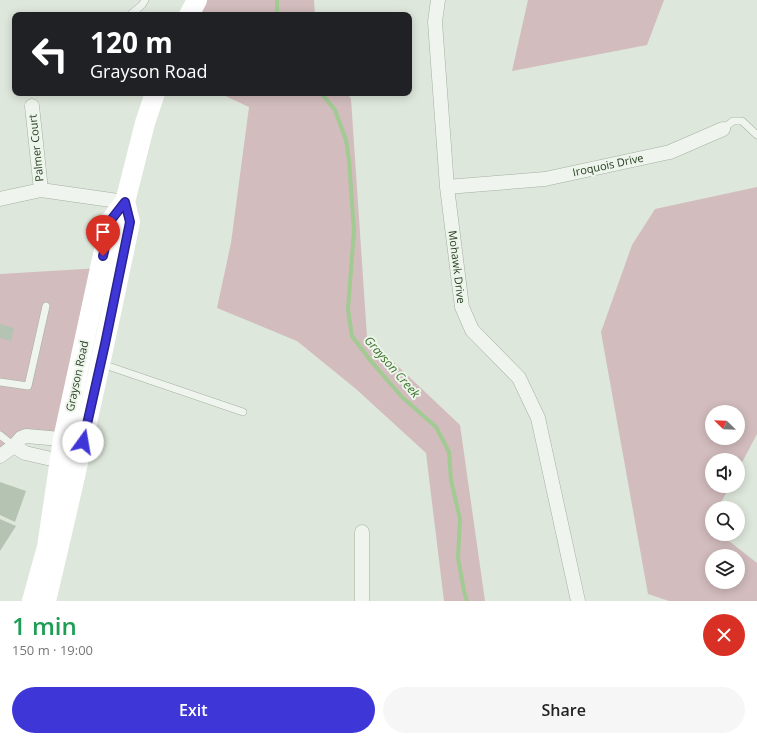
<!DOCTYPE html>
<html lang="en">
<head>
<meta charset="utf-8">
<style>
	:root { --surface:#fff; --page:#f6f6f6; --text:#222; --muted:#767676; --accent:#3f36d7 }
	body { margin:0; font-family:"Open Sans",sans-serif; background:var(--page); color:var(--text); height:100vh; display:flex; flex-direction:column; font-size:15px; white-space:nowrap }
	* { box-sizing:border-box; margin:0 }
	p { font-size:13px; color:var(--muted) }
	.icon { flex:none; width:22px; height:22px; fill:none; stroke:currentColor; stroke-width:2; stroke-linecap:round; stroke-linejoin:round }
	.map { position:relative; height:601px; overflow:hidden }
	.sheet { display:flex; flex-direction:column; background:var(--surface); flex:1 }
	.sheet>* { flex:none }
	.top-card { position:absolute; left:12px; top:12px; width:400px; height:84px; border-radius:8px; box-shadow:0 2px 10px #0003; background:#202124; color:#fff; overflow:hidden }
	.needle { width:26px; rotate:293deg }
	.tools { position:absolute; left:705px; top:405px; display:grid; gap:8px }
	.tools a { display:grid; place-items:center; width:40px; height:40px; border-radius:50%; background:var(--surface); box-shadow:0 2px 10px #0003; font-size:20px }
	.pin { position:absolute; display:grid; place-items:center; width:34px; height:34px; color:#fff; margin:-41px -17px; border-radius:50% 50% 50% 0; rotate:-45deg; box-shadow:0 0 4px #0007 }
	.pin .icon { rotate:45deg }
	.me { position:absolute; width:44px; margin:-22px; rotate:13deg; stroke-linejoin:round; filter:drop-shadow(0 0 3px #0008) }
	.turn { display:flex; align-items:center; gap:14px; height:84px; padding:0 12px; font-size:18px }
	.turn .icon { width:52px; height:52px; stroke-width:2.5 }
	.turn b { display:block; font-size:28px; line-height:34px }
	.round { display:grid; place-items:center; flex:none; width:42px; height:42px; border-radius:21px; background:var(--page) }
	.headline { display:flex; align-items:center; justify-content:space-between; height:68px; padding:0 12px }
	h1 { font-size:24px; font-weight:600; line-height:30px; color:#1e9e55 }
	.cta { display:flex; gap:8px; margin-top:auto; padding:8px 12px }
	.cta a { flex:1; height:46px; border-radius:24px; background:var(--accent); color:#fff; font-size:16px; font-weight:600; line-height:46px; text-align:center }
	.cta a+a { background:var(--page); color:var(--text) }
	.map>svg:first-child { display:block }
	.green { fill:#d2bcbd; fill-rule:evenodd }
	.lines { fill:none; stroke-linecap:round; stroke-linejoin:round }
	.stream { stroke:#a2ca93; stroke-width:4 }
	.building { fill:#b5c4b2 }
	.lane-casing { stroke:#a4b1a0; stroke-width:8 }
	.street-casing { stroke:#a4b1a0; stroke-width:15 }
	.lane { stroke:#eff5ee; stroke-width:7 }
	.street { stroke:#eff5ee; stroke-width:14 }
	.secondary { stroke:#fff; stroke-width:20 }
	.route-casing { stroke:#29238c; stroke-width:10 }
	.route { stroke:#3f36d7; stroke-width:7 }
	.labels { text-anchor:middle; stroke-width:4; stroke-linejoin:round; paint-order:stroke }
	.street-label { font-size:11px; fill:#283e24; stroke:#edf5eb }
	.water-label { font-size:12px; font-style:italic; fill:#3d742c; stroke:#edf5eb }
</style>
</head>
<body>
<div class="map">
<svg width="757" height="601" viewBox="0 0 757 601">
	<rect width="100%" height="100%" fill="#dee7db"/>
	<path class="green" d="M197,0H314L315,15H189Z
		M528,0H664L647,45L512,71Z
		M219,93H347L351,99L367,337L460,425L485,601H444L426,453L356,389L297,341L217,308L231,243L249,107Z
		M757,187V434L738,470V460H712V486H730L718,508H712V520L709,525L712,528V534H720L757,563V601H669L648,594L601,332L632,245L655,209ZM712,412H738V438H712ZM712,556H738V582H712Z
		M100,268L64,438L24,435L0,454V274Z"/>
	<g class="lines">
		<path class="stream" d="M277,0V15
			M321,93L335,110L346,140L349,160L354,231L348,309L352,336L370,360L402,397L436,427L449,452L451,480L460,519L458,558L464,591L467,601"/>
	</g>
	<path class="building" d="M0,324L14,328L11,341L0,338Z
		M0,482L26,491L15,522L0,515Z
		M0,519L16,526L0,551Z"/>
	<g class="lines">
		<g class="lane-casing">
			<path id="lane" d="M130,15L142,5L145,0
				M723,129L733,121H742L757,135
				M102,364L243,412
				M0,382L28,386L46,306
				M0,435L14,446"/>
		</g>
		<g class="street-casing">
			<path id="street" d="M438,0L435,22L447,187L462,307L472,330L519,378L538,418L578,601
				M32,106L41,190
				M447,187L545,179L670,152L723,129
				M0,199L41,190L125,202
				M0,456L14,446
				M69,463L25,453L14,446L21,438L26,436L72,440
				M362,601V532"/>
		</g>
		<use href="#lane" class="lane"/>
		<use href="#street" class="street"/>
		<path class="secondary" d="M189,15L197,0
			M125,202L145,123L155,93
			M32,601L47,547L63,439L100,268L111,220L125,202L130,222C104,349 76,475 46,601"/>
	</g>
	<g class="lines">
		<g class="route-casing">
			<path id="route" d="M83,442L105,344L130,222L125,202L111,220L103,256"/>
		</g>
		<use href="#route" class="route"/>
	</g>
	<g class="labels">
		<g class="street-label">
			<text transform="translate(36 148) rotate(-96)" y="4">Palmer Court</text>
			<text transform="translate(608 165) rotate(-12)" y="4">Iroquois Drive</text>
			<text transform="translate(457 267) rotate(83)" y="4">Mohawk Drive</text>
			<text transform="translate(77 376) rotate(-78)" y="4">Grayson Road</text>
		</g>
		<g class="water-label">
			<text transform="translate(392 367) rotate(49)" y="4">Grayson Creek</text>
		</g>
	</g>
</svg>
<div class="tools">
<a><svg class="needle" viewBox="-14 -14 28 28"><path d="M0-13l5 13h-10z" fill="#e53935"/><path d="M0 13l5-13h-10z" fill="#767676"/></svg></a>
<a><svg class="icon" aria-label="sound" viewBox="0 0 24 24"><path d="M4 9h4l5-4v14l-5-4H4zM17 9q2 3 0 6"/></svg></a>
<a><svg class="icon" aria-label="search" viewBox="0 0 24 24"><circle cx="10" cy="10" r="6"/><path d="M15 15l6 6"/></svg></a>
<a><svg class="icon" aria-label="layers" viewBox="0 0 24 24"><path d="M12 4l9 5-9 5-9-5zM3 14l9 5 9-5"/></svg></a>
</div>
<div class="pin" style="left:103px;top:256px;background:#d93025"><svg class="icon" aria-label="arrive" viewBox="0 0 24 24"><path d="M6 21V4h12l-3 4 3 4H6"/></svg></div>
<svg class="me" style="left:83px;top:442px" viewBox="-20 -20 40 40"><circle r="19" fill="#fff"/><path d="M0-13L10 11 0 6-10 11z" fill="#3f36d7"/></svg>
<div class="top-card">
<div class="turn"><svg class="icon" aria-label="left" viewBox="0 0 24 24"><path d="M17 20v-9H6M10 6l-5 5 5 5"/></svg><div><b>120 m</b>Grayson Road</div></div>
</div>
</div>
<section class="sheet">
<div class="headline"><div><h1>1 min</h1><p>150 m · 19:00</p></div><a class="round" style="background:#d93025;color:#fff"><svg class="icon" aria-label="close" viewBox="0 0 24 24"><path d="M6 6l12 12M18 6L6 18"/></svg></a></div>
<div class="cta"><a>Exit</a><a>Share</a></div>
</section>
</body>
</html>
